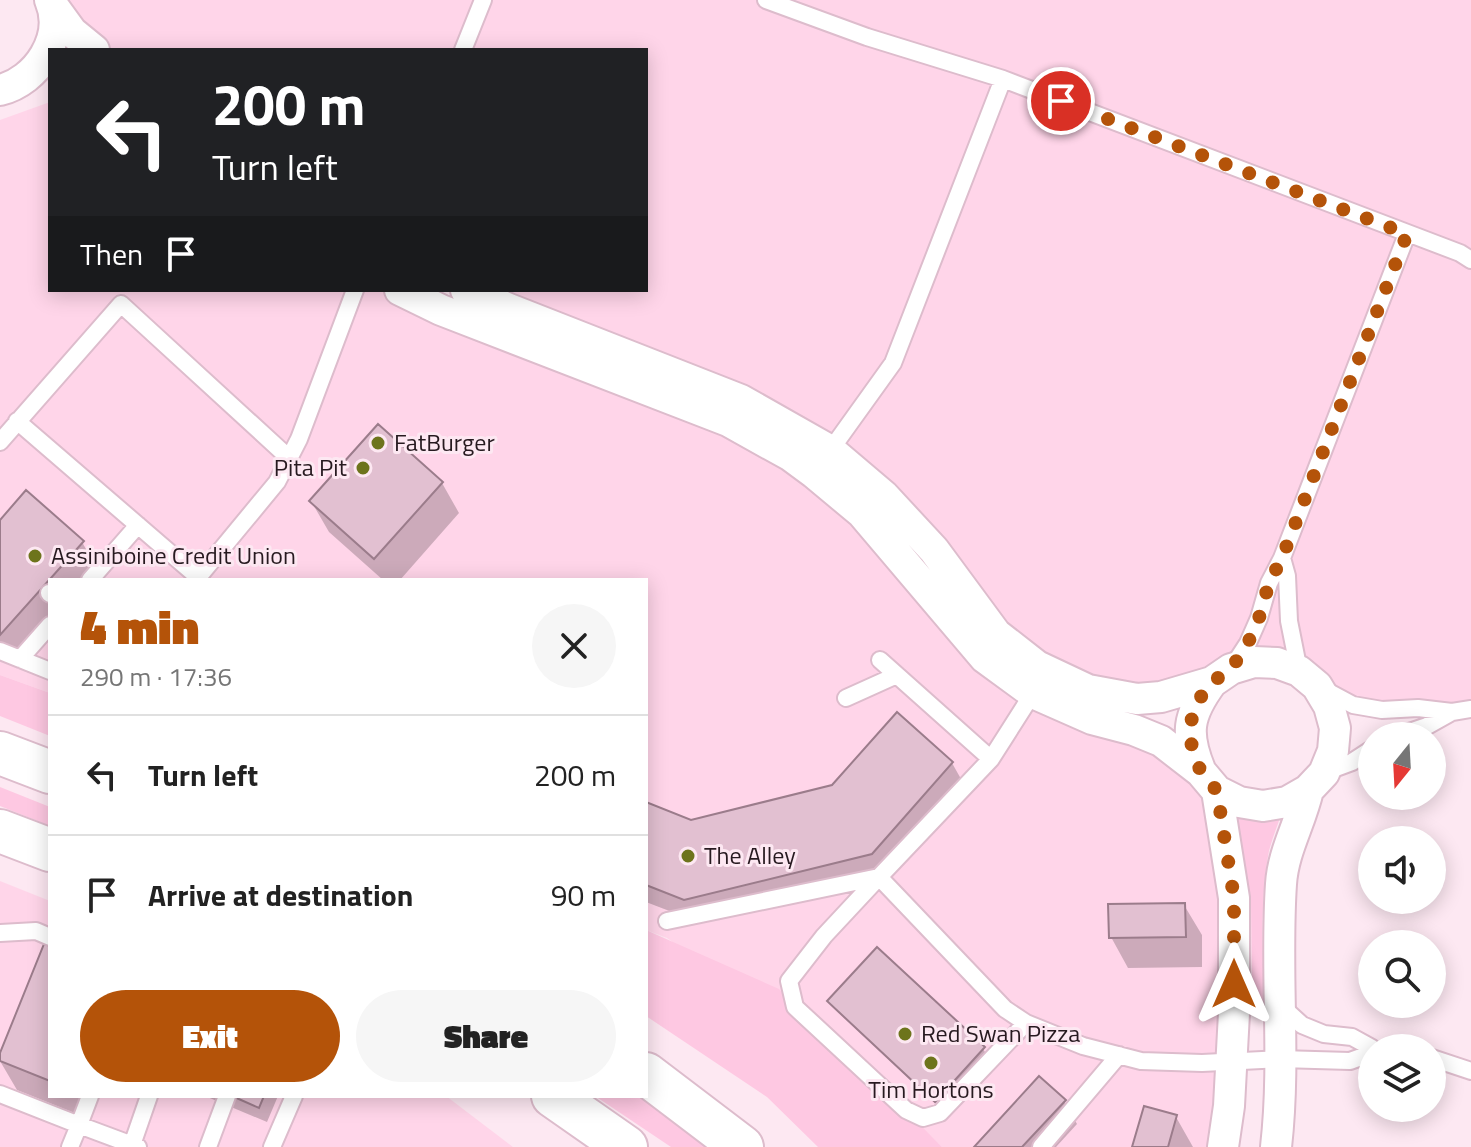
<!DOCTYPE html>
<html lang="en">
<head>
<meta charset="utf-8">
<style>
	:root { --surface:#fff; --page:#f6f6f6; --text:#222; --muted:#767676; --line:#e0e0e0; --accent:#b45309 }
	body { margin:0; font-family:"Titillium Web",sans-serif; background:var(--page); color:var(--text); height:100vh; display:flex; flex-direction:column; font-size:30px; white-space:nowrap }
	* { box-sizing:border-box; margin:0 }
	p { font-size:26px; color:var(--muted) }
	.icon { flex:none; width:44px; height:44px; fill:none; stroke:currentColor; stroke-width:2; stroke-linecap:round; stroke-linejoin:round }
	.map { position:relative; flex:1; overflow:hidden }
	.drawer { position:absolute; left:48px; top:578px; width:600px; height:520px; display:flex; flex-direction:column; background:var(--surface); border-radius:0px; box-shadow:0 4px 20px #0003 }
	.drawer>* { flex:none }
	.hud { position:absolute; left:48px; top:48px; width:600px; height:244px; border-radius:0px; box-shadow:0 4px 20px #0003; background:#202124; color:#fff; overflow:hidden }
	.needle { width:52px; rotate:198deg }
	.fabs { position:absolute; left:1358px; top:722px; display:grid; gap:16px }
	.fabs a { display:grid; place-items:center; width:88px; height:88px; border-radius:50%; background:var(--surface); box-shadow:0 4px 20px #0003; font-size:40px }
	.pin { position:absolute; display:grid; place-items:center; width:68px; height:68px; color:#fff; margin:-34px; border:4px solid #fff; border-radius:50%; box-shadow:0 2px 8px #0007 }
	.me { position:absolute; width:88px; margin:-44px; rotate:0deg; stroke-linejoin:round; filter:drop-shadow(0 0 6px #0008) }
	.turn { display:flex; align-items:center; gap:28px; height:168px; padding:0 32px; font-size:36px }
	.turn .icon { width:104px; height:104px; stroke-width:2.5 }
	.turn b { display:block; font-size:56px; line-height:68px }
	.then { display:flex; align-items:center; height:76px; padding:0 32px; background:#0003; gap:16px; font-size:30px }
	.round { display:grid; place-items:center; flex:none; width:84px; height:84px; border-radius:42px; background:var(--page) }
	.overview { display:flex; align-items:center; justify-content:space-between; height:136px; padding:0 32px }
	h1 { font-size:48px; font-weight:800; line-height:60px; color:var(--accent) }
	.primary-button { display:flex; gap:16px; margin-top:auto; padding:16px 32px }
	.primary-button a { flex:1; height:92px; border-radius:48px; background:var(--accent); color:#fff; font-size:32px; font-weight:800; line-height:92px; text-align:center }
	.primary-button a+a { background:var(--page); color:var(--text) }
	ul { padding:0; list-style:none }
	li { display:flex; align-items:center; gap:24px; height:120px; padding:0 32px; border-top:2px solid var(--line) }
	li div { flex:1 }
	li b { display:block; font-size:30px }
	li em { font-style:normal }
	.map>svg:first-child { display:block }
	.built { fill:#ffd5e9 }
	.grass { fill:#fec8e2 }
	.shadow { fill:#0003 }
	.building { fill:#e2c0d1; stroke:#9b7c8b; stroke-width:2 }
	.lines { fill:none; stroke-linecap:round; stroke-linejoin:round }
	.lane-casing { stroke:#ddbccc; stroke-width:20 }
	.street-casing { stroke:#ddbccc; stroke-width:34 }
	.secondary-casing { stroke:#ddbccc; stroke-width:46 }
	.lane { stroke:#fff; stroke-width:16 }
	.street { stroke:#fff; stroke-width:30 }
	.secondary { stroke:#fff; stroke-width:42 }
	.route { stroke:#b45309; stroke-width:14; stroke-dasharray:0 25.2 }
	.poi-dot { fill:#6d741c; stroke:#fde8f2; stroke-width:3 }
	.labels { text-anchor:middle; stroke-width:6; stroke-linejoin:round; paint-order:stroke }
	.poi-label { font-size:24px; fill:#271a20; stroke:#fde8f2; text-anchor:start }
</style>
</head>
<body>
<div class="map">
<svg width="1471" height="1147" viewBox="0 0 1471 1147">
	<rect width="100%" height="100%" fill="#fde8f2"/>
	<path class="built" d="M50,0H1471V709L1382,710L1277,663L1161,697L1037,666L934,550L466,290H646V50H94Z
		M50,102V290H383L399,299L771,455L1161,750L1199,788L1207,806L1219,851L1224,1024L1214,1124L1208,1147H942L906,1110L667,938L646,930V580H50V693L0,675V120Z
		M0,881L50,901V1096H446L513,1147H0Z"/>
	<path class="grass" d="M0,675L50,693V736L0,716Z
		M0,787L50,807V826L0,806Z
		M1232,814L1281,815C1277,827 1272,839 1269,851C1260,896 1262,958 1266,1004L1252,1006L1251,903Z
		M646,930L779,989L795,1007L906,1110L942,1147H818L767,1097L646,1016Z
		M595,1096H642L709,1147H671Z"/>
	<path class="shadow" d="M442,483L459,513L400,580H383L329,532L311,501Z
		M0,523L82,542L99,572L93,580H50V628L18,665L0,649Z
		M897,715L952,763L965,786L885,876L698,922L646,902V804L690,822L833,787Z
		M1184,905L1202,935V967L1128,968L1111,937Z
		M50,948V1096H96L87,1118L17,1090L0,1061Z
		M830,1001L983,1049L987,1055L940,1107L834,1008Z
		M205,1096H278L267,1122Z
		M1064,1101L1077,1124L1056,1147H977Z
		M1176,1117L1193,1147H1134Z"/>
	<path class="building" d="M378,424L443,482L374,559L309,501Z
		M26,490L84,541L0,635V520Z
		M897,712L953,762L872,854L684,900L646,885V802L691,820L832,785Z
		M1185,903L1186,937L1109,938L1108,904Z
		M44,944L50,946V1081L0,1061V1053Z
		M877,947L985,1047L935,1102L827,1001Z
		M1039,1076L1066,1100L1022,1147H974Z
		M232,1096H264L259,1108Z
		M1144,1106L1177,1115L1168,1147H1132Z"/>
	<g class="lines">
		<g class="lane-casing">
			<path id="lane" d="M766,0L867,37L1003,79L1460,253L1471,260
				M463,50L483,0
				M17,421L198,577
				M0,442L121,304L289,458
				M827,455L893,363L1003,79
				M1282,558L1287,576L1289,621L1299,671
				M90,580L138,525
				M196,580L277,482L299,439L355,290
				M49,593L50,594
				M0,651L50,671
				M20,659L50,625
				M880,660L991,759
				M1233,666L1248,643L1259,618L1269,583L1282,558L1407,234
				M1325,690L1353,705L1382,710L1418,708L1452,712L1471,709
				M846,698L897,675
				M1397,736L1427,726L1452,712
				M1325,772L1352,762L1372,749
				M667,921L879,877L991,759L1033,693
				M0,933L36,931L50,937
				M1280,1005L1302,1025L1324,1034L1352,1037L1372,1048
				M1026,1023L940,1113L923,1118L906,1110L795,1007L789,981L824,936L879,877L1005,1009L1026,1023L1083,1046L1141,1061L1202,1063L1280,1059L1350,1061L1372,1053
				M1432,1058L1471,1071
				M0,1094L79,1125L90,1096
				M132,1145L149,1096
				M70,1147L79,1125L138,1147
				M208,1147L227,1096
				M272,1147L294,1096
				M1041,1147L1119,1055"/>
		</g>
		<g class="street-casing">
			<path id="street" d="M53,6L72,32L94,50
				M0,90C37,81 66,37 50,0
				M400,290L441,310L728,421L791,456L814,473L862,513L985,658L1033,693L1092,719L1134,730L1161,741L1201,772L1217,791L1239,802L1263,806L1287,802L1308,790L1324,773L1333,751L1335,728L1329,706L1317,686L1299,671L1277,663L1254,662L1231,669L1212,682L1161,697L1137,699L1088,690L1037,666L996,634L934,550L884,496L831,451L741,400L509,309L466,290
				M1201,772C1185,734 1187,716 1212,682
				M1217,791L1234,898V1013L1229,1106L1223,1147
				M1276,1147C1286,1060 1275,972 1281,884C1283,851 1301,822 1308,790"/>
		</g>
		<g class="secondary-casing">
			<path id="secondary" d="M0,753L50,772
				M0,831L50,850
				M646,1074L742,1147
				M553,1096L626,1147"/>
		</g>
		<use href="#lane" class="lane"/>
		<use href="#street" class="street"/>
		<use href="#secondary" class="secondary"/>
	</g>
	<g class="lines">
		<path class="route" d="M1061,101L1407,234L1282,558L1269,583L1259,618L1248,643L1231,669L1212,682L1197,702L1190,725L1192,750L1201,772L1217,791L1234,898V984"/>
	</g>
	<g class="poi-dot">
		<circle cx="378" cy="443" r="8"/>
		<circle cx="363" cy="468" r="8"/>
		<circle cx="35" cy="556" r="8"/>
		<circle cx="688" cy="856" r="8"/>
		<circle cx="905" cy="1034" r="8"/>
		<circle cx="931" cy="1063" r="8"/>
	</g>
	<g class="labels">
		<g class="poi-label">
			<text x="394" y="451">FatBurger</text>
			<text x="347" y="476" text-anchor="end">Pita Pit</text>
			<text x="51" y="564">Assiniboine Credit Union</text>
			<text x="704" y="864">The Alley</text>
			<text x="921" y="1042">Red Swan Pizza</text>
			<text x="931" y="1098" text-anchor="middle">Tim Hortons</text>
		</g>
	</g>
</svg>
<div class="fabs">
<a><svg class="needle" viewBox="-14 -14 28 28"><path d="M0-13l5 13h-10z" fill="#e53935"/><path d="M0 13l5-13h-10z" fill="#767676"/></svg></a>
<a><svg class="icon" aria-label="sound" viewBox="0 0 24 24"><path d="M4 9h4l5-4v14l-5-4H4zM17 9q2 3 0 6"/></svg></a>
<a><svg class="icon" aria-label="search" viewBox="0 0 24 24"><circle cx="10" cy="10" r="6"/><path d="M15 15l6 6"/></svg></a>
<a><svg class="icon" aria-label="layers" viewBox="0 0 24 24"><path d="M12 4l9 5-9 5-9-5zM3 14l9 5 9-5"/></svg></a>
</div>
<div class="pin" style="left:1061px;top:101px;background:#d93025"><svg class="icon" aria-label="arrive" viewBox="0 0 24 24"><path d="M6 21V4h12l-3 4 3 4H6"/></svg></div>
<svg class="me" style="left:1234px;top:984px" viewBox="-20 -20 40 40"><path d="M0-17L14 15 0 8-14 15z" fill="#b45309" stroke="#fff" stroke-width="4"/></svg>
<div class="hud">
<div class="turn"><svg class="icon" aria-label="left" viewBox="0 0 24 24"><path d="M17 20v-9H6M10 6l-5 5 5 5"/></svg><div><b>200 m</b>Turn left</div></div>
<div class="then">Then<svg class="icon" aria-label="arrive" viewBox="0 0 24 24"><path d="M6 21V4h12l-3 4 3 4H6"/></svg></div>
</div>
<section class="drawer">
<div class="overview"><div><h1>4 min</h1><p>290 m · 17:36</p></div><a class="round"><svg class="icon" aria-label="close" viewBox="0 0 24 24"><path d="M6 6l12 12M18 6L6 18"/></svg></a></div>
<ul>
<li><svg class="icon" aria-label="left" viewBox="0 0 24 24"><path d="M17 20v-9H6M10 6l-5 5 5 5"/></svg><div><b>Turn left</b></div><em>200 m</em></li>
<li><svg class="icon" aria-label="arrive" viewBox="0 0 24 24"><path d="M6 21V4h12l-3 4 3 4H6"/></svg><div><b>Arrive at destination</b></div><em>90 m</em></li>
</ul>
<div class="primary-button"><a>Exit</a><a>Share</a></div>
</section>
</div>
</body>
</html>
